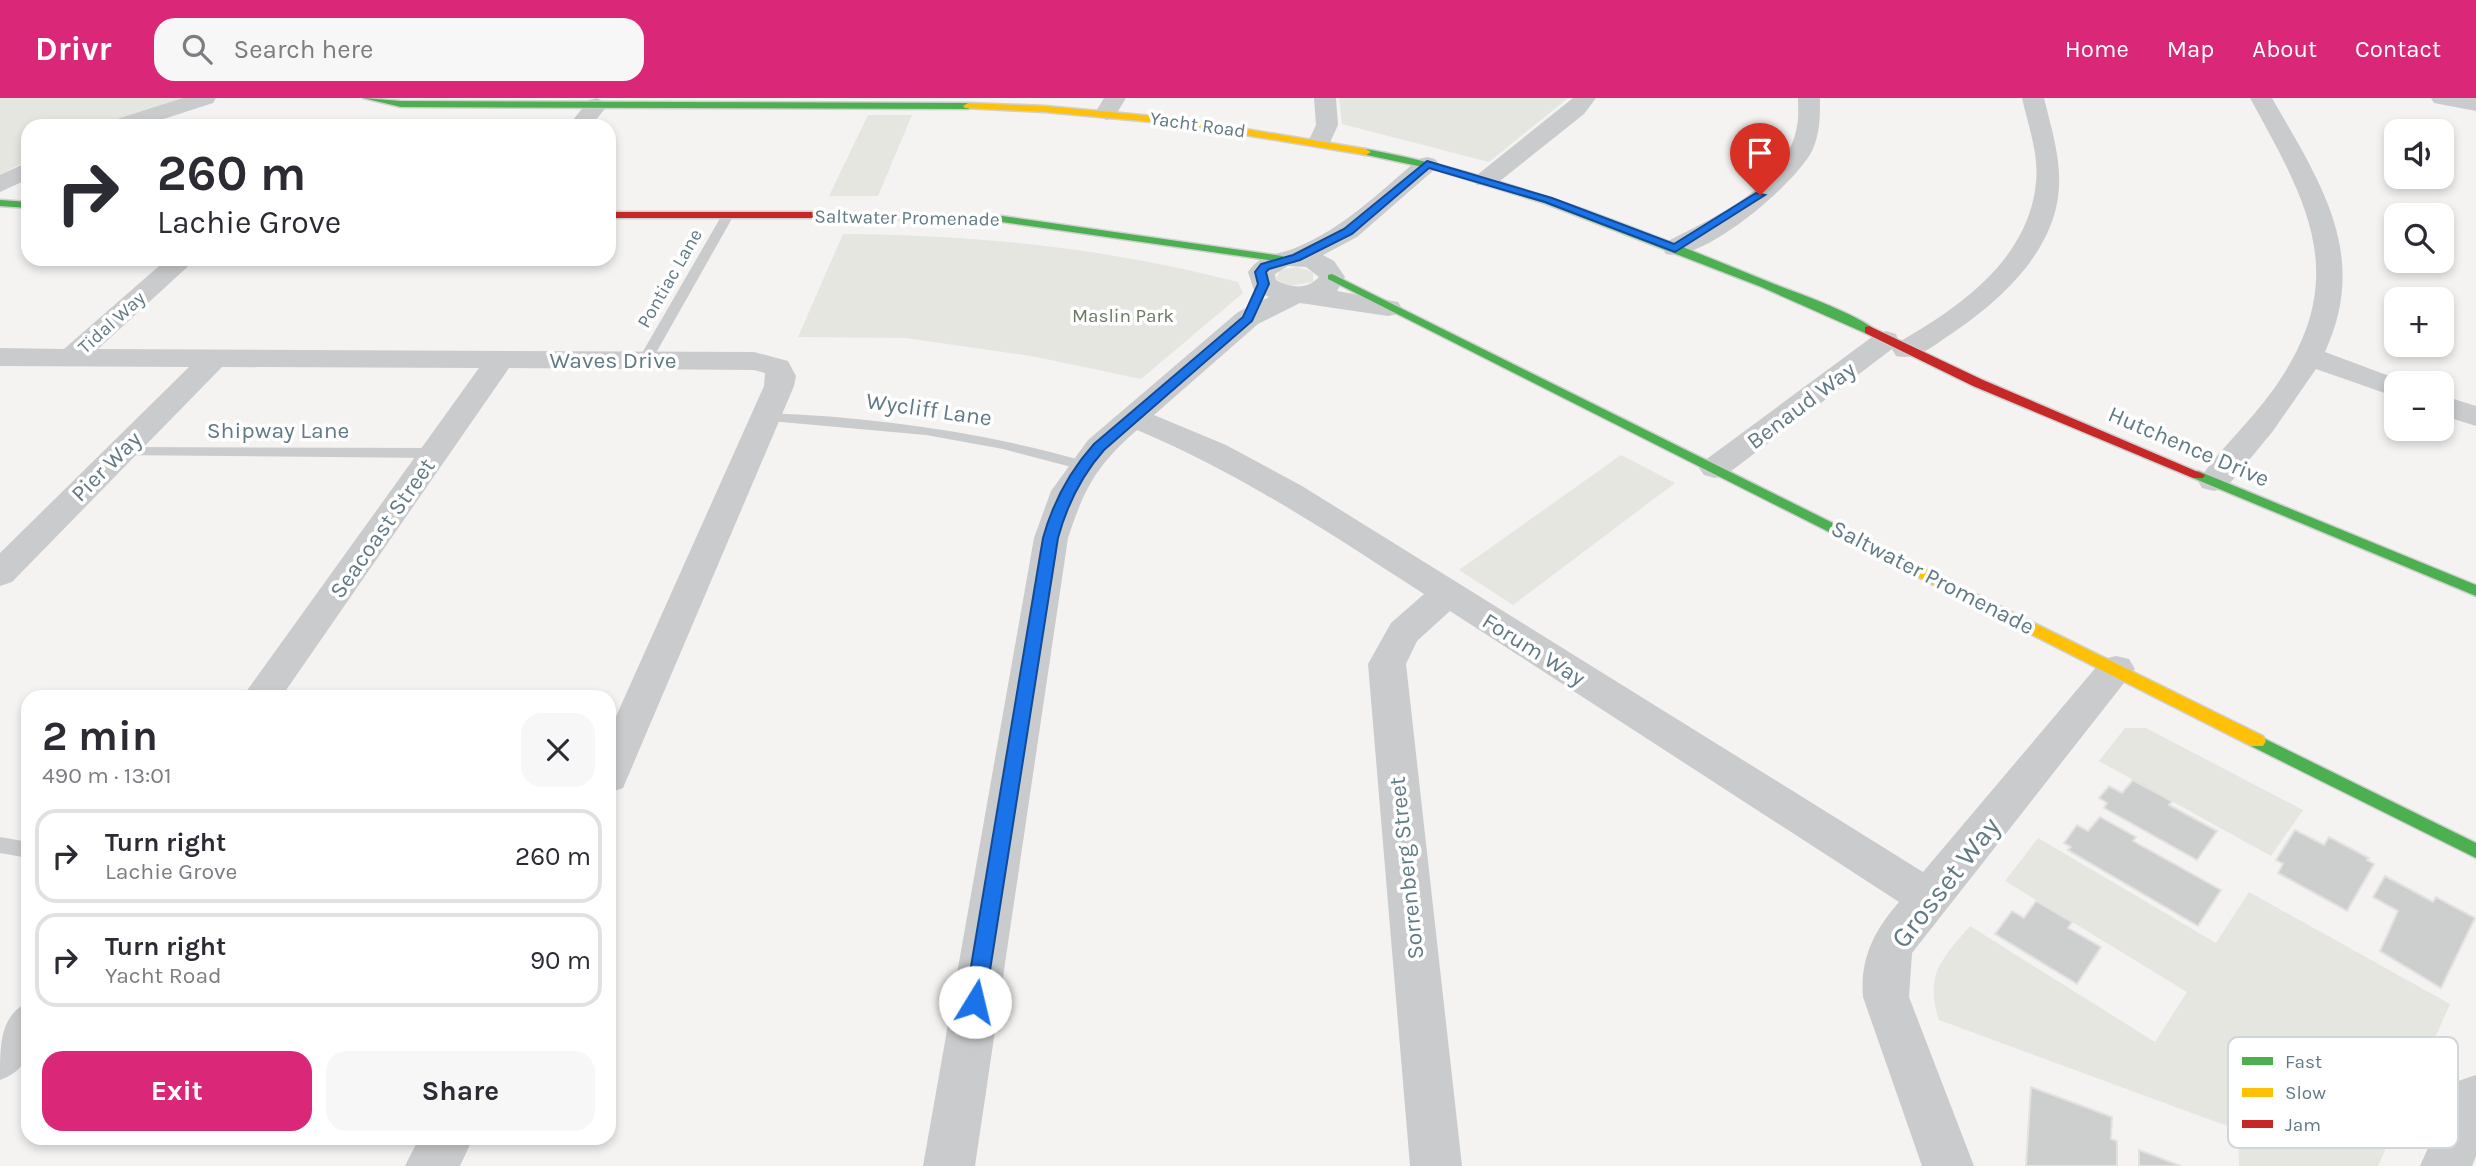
<!DOCTYPE html>
<html lang="en">
<head>
<meta charset="utf-8">
<style>
	:root { --surface:#fff; --page:#f7f7f7; --text:#2b2b33; --muted:#7c7c81; --line:#e1e1e2; --accent:#db2777 }
	body { margin:0; font-family:Karla,sans-serif; background:var(--page); color:var(--text); height:100vh; display:flex; flex-direction:column; font-size:26px; white-space:nowrap }
	* { box-sizing:border-box; margin:0 }
	p { font-size:23px; color:var(--muted) }
	.icon { flex:none; width:38px; height:38px; fill:none; stroke:currentColor; stroke-width:2; stroke-linecap:round; stroke-linejoin:round }
	.map { position:relative; flex:1; overflow:hidden }
	.side { position:absolute; left:21px; top:592px; width:595px; height:455px; display:flex; flex-direction:column; background:var(--surface); border-radius:21px; box-shadow:0 4px 10px #0003 }
	.side>* { flex:none }
	.top-card { position:absolute; left:21px; top:21px; width:595px; height:147px; border-radius:21px; box-shadow:0 4px 10px #0003; background:#fff; color:var(--text); overflow:hidden }
	.controls { position:absolute; left:2384px; top:21px; display:grid; gap:14px }
	.controls a { display:grid; place-items:center; width:70px; height:70px; border-radius:14px; background:var(--surface); box-shadow:0 4px 10px #0003; font-size:35px }
	.pin { position:absolute; display:grid; place-items:center; width:60px; height:60px; color:#fff; margin:-72px -30px; border-radius:50% 50% 50% 0; rotate:-45deg; box-shadow:0 0 7px #0007 }
	.pin .icon { rotate:45deg }
	.me { position:absolute; width:77px; margin:-38px; rotate:9deg; stroke-linejoin:round; filter:drop-shadow(0 0 5px #0008) }
	.turn { display:flex; align-items:center; gap:24px; height:147px; padding:0 21px; font-size:32px }
	.turn .icon { width:91px; height:91px; stroke-width:2.5 }
	.turn b { display:block; font-size:49px; line-height:60px }
	.round { display:grid; place-items:center; flex:none; width:74px; height:74px; border-radius:21px; background:var(--page) }
	.summary { display:flex; align-items:center; justify-content:space-between; height:119px; padding:0 21px }
	h1 { font-size:42px; font-weight:700; line-height:52px }
	.button { display:flex; gap:14px; margin-top:auto; padding:14px 21px }
	.button a { flex:1; height:80px; border-radius:21px; background:var(--accent); color:#fff; font-size:28px; font-weight:700; line-height:80px; text-align:center }
	.button a+a { background:var(--page); color:var(--text) }
	ul { padding:0; list-style:none }
	li { display:flex; align-items:center; gap:21px; height:94px; margin:0 14px 10px; padding:0 7px; border:4px solid var(--line); border-radius:21px }
	li div { flex:1 }
	li b { display:block; font-size:26px }
	li em { font-style:normal }
	header { display:flex; align-items:center; gap:42px; box-sizing:border-box; height:98px; padding:0 35px; background:var(--accent); color:#fff }
	header strong { font-size:33px }
	nav { display:flex; gap:38px; margin-inline-start:auto; font-size:24px }
	.search { width:490px; height:63px; background:var(--page); display:flex; align-items:center; gap:18px; box-sizing:border-box; padding:0 24px; border-radius:21px; color:var(--muted); font-size:26px }
	.map>svg:first-child { display:block }
	.green { fill:#e4e6df }
	.building { fill:#cdcfce; stroke:#e3e2e1; stroke-width:2 }
	.lines { fill:none; stroke-linecap:round; stroke-linejoin:round }
	.fast-casing { stroke:#cfd0d0; stroke-width:3 }
	.slow-casing { stroke:#cfd0d0; stroke-width:3 }
	.jam-casing { stroke:#cfd0d0; stroke-width:3 }
	.lane { fill:#cacbcc; fill-rule:evenodd }
	.street { fill:#cacbcc; fill-rule:evenodd }
	.fast { fill:#4caf50; fill-rule:evenodd }
	.slow { fill:#ffc107; fill-rule:evenodd }
	.jam { fill:#c62828; fill-rule:evenodd }
	.route { fill:#1a73e8; stroke:#114b97; stroke-width:2 }
	.labels { text-anchor:middle; stroke-width:7; stroke-linejoin:round; paint-order:stroke }
	.far-street-label { font-size:19px; fill:#617a84; stroke:#fff }
	.far-park-label { font-size:19px; fill:#6a7a61; stroke:#fff }
	.street-label { font-size:23px; fill:#617a84; stroke:#fff }
	.near-street-label { font-size:28px; fill:#617a84; stroke:#fff }
	.key { fill:#fff; stroke:#d0d7da; stroke-width:2 }
	.key-label { font-size:19px; fill:#617a84 }
</style>
</head>
<body>
<header>
<strong>Drivr</strong>
<div class="search"><svg class="icon" aria-label="search" viewBox="0 0 24 24"><circle cx="10" cy="10" r="6"/><path d="M15 15l6 6"/></svg>Search here</div>
<nav><a>Home</a><a>Map</a><a>About</a><a>Contact</a></nav>
</header>
<div class="map">
<svg width="2476" height="1068" viewBox="0 0 2476 1068">
	<rect width="100%" height="100%" fill="#f4f3f1"/>
	<path class="green" d="M0,0H184L101,28H28V62L0,77Z
		M1339,0H1568L1489,64L1342,26Z
		M868,17H912L878,98H829Z
		M843,136C978,137 1107,150 1238,184L1243,195L1141,281L1031,258L906,240L798,239Z
		M1297,169L1313,174V184L1289,188L1276,181L1280,172Z
		M1621,357L1675,385L1513,507L1459,472Z
		M2125,630H2146L2303,712L2271,758L2099,663Z
		M2038,740L2216,845L2249,794L2450,906L2378,1068H2239L2238,1032L1939,922C1924,877 1942,861 1970,828L2155,944L2187,894L2005,783Z"/>
	<path class="building" d="M2133,682L2172,703L2169,707L2217,733L2197,762L2104,710L2107,705L2099,700L2109,688L2122,695Z
		M2100,719L2136,739L2133,743L2221,792L2198,828L2068,752L2071,749L2064,745L2077,727L2088,733Z
		M2295,732L2324,747L2329,739L2369,760L2367,762L2374,766L2347,813L2278,775L2283,766L2276,762Z
		M2385,778L2433,804L2436,799L2475,820L2441,890L2380,853L2398,813L2373,799Z
		M2036,803L2072,824L2068,830L2101,849L2077,886L1995,836L2012,813L2024,820Z
		M2031,989L2112,1019L2111,1041L2117,1043V1068H2026Z
		M2139,1052L2181,1068H2139Z"/>
	<g class="lines">
		<g class="fast-casing">
			<path id="fast" d="M363,0L401,3L968,5L973,8L968,11L401,9Z
				M1366,51C1507,77 1642,132 1774,186C1798,195 1859,217 1875,232L1873,235H1865L1759,188L1544,105L1437,72L1362,56L1361,54Z
				M0,102L28,104V110L0,108Z
				M838,114L1002,118L1282,158L1288,161L1282,164L1002,124L834,119L833,117Z
				M1332,176L1867,442L1869,445L1867,448H1857L1328,181V177Z
				M2198,373L2476,487V498L2193,380L2191,377L2193,374Z
				M2257,637L2476,745V760L2251,648L2248,643L2251,638Z"/>
		</g>
		<g class="slow-casing">
			<path id="slow" d="M968,5L1045,8L1185,21L1366,51L1371,54L1366,57L1185,27L1045,14L965,10L963,8Z
				M1862,440L2263,638L2266,643L2263,648H2251L1857,448L1855,445Z"/>
		</g>
		<g class="jam-casing">
			<path id="jam" d="M609,114H838L843,117L838,120H609Z
				M1869,228L1983,282L2205,377L2203,380H2193L1973,288L1865,235V229Z"/>
		</g>
		<path class="lane" d="M728,113L734,117L652,262L645,266L640,265L638,262L722,117Z
			M765,315C876,319 982,334 1088,364L1091,367L1083,372L1003,351L926,337L760,322V316Z
			M120,349L435,350L443,355L435,360L115,357L112,354Z
			M0,739L28,744V760L0,755Z"/>
		<path class="street" d="M183,0H216L213,5L142,28H108L111,23Z
			M597,0L608,7L591,28H568L589,2Z
			M1104,0H1126L1114,20L1106,22L1095,15Z
			M1314,0H1336L1338,27L1328,49H1312L1308,44L1316,27Z
			M1573,0H1596L1584,16L1495,87H1477L1474,82L1477,77Z
			M1798,0H1820C1820,18 1820,36 1812,53C1795,86 1703,165 1666,156L1662,150L1666,144C1714,119 1787,88 1797,28C1799,19 1798,9 1798,0Z
			M2022,0H2044C2053,37 2065,72 2056,110C2043,165 1993,208 1948,238C1932,249 1916,263 1896,258L1892,251L1726,377L1715,380L1704,377L1699,370L1704,363L1876,236L1886,233L1896,236L1899,244C1960,209 2029,161 2036,84C2039,56 2028,27 2022,0Z
			M2250,0H2272C2320,84 2370,156 2325,254L2408,285H2396V299L2316,271L2273,333L2226,390L2214,393L2202,390L2198,383C2220,351 2250,324 2273,292C2353,180 2308,106 2250,0Z
			M2431,0H2476V13L2434,5Z
			M1427,59L1435,61L1439,66L1435,71L1357,139L1323,157L1334,163L1345,179L1337,193L1398,204L1402,210L1398,216L1388,218L1300,205L1258,226L1154,317L1226,347L1302,388L1923,774L2103,561L2116,558L2129,561L2135,571L1912,855L1909,899L1974,1068H1922L1863,899C1860,860 1874,833 1899,804L1450,513L1417,543L1406,566L1462,1068H1410L1368,566L1391,525L1424,496C1328,434 1243,377 1137,332C1096,368 1085,389 1068,440L975,1068H923L1034,440L1051,393L1088,342L1238,214L1269,199L1254,192L1248,174C1260,155 1276,158 1295,150C1343,131 1379,94 1419,61ZM1288,168L1306,169L1319,179C1307,192 1291,190 1276,182L1275,176Z
			M28,64V81L0,94V77Z
			M167,161H196L98,251L754,254L788,263L796,278L794,288L623,690L609,695V634L764,288L765,275L754,272L509,270L282,598H243L479,270L222,269L12,484L0,488V455L189,269L0,268V250L64,251Z
			M2441,297L2476,308V328L2441,317Z
			M28,904C28,939 39,968 0,982C0,946 0,918 28,904Z
			M2476,977V1058L2472,1068H2420L2458,983Z
			M419,1040H473L460,1068H405Z"/>
		<use href="#fast" class="fast"/>
		<use href="#slow" class="slow"/>
		<use href="#jam" class="jam"/>
	</g>
	<path class="route" d="M1427,63L1552,100L1674,146L1756,95L1765,97L1675,154L1545,104L1429,70L1352,136L1300,162L1269,171L1266,174L1269,186L1252,223L1104,352C1081,378 1067,407 1058,440L985,904L982,910L975,913L968,910L965,904L1043,440C1053,404 1069,374 1094,346L1243,219L1258,186L1255,174L1261,166L1293,157L1344,131Z"/>
	<g class="labels">
		<g class="far-street-label">
			<text transform="translate(1198 26) rotate(8)" y="7">Yacht Road</text>
			<text transform="translate(907 119) rotate(1)" y="7">Saltwater Promenade</text>
			<text transform="translate(669 180) rotate(-60)" y="7">Pontiac Lane</text>
			<text transform="translate(111 224) rotate(-42)" y="7">Tidal Way</text>
		</g>
		<g class="far-park-label">
			<text x="1123" y="224">Maslin Park</text>
		</g>
		<g class="street-label">
			<text x="613" y="270">Waves Drive</text>
			<text transform="translate(1801 307) rotate(-37)" y="8">Benaud Way</text>
			<text transform="translate(929 311) rotate(8)" y="8">Wycliff Lane</text>
			<text x="278" y="340">Shipway Lane</text>
			<text transform="translate(2189 348) rotate(23)" y="8">Hutchence Drive</text>
			<text transform="translate(106 368) rotate(-45)" y="8">Pier Way</text>
			<text transform="translate(382 430) rotate(-55)" y="8">Seacoast Street</text>
			<text transform="translate(1933 479) rotate(27)" y="8">Saltwater Promenade</text>
			<text transform="translate(1534 551) rotate(32)" y="8">Forum Way</text>
			<text transform="translate(1406 770) rotate(-96)" y="8">Sorrenberg Street</text>
		</g>
		<g class="near-street-label">
			<text transform="translate(1945 784) rotate(-52)" y="10">Grosset Way</text>
		</g>
	</g>
	<rect x="2228" y="939" width="230" height="111" rx="10" class="key"/>
	<rect x="2242" y="959" width="31" height="8" fill="#4caf50"/>
	<rect x="2242" y="990" width="31" height="9" fill="#ffc107"/>
	<rect x="2242" y="1022" width="31" height="8" fill="#c62828"/>
	<g class="key-label">
		<text x="2285" y="970">Fast</text>
		<text x="2285" y="1001">Slow</text>
		<text x="2285" y="1033">Jam</text>
	</g>
</svg>
<div class="controls">
<a><svg class="icon" aria-label="sound" viewBox="0 0 24 24"><path d="M4 9h4l5-4v14l-5-4H4zM17 9q2 3 0 6"/></svg></a>
<a><svg class="icon" aria-label="search" viewBox="0 0 24 24"><circle cx="10" cy="10" r="6"/><path d="M15 15l6 6"/></svg></a>
<a>+</a>
<a>−</a>
</div>
<div class="pin" style="left:1760px;top:97px;background:#d93025"><svg class="icon" aria-label="arrive" viewBox="0 0 24 24"><path d="M6 21V4h12l-3 4 3 4H6"/></svg></div>
<svg class="me" style="left:975px;top:904px" viewBox="-20 -20 40 40"><circle r="19" fill="#fff"/><path d="M0-13L10 11 0 6-10 11z" fill="#1a73e8"/></svg>
<div class="top-card">
<div class="turn"><svg class="icon" aria-label="right" viewBox="0 0 24 24"><path d="M7 20v-9h11M14 6l5 5-5 5"/></svg><div><b>260 m</b>Lachie Grove</div></div>
</div>
<section class="side">
<div class="summary"><div><h1>2 min</h1><p>490 m · 13:01</p></div><a class="round"><svg class="icon" aria-label="close" viewBox="0 0 24 24"><path d="M6 6l12 12M18 6L6 18"/></svg></a></div>
<ul>
<li><svg class="icon" aria-label="right" viewBox="0 0 24 24"><path d="M7 20v-9h11M14 6l5 5-5 5"/></svg><div><b>Turn right</b><p>Lachie Grove</p></div><em>260 m</em></li>
<li><svg class="icon" aria-label="right" viewBox="0 0 24 24"><path d="M7 20v-9h11M14 6l5 5-5 5"/></svg><div><b>Turn right</b><p>Yacht Road</p></div><em>90 m</em></li>
</ul>
<div class="button"><a>Exit</a><a>Share</a></div>
</section>
</div>
</body>
</html>
